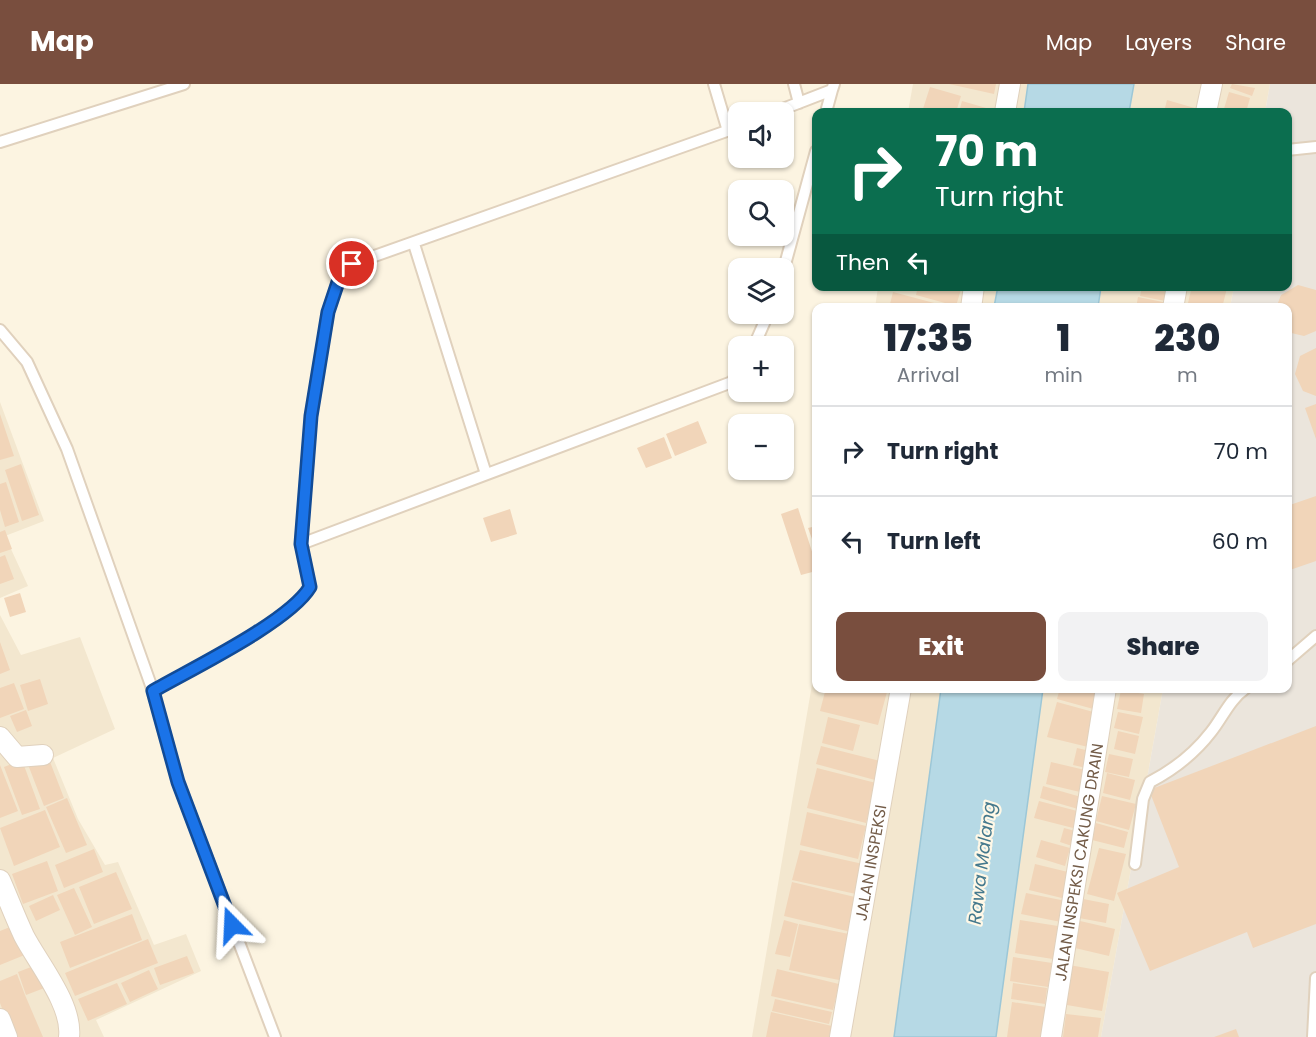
<!DOCTYPE html>
<html lang="en">
<head>
<meta charset="utf-8">
<style>
	:root { --surface:#fff; --page:#f2f2f3; --text:#1f2937; --muted:#747a83; --line:#e0e1e3; --accent:#794e3e }
	body { margin:0; font-family:Poppins,sans-serif; background:var(--page); color:var(--text); height:100vh; display:flex; flex-direction:column; font-size:22px; white-space:nowrap }
	* { box-sizing:border-box; margin:0 }
	p { font-size:20px; color:var(--muted) }
	.icon { flex:none; width:33px; height:33px; fill:none; stroke:currentColor; stroke-width:2; stroke-linecap:round; stroke-linejoin:round }
	.map { position:relative; flex:1; overflow:hidden }
	.side { position:absolute; left:812px; top:219px; width:480px; height:390px; display:flex; flex-direction:column; background:var(--surface); border-radius:12px; box-shadow:0 2px 4px #0004 }
	.side>* { flex:none }
	.banner { position:absolute; left:812px; top:24px; width:480px; height:183px; border-radius:12px; box-shadow:0 2px 4px #0004; background:#0b6e4f; color:#fff; overflow:hidden }
	.buttons { position:absolute; left:728px; top:18px; display:grid; gap:12px }
	.buttons a { display:grid; place-items:center; width:66px; height:66px; border-radius:12px; background:var(--surface); box-shadow:0 2px 4px #0004; font-size:30px }
	.pin { position:absolute; display:grid; place-items:center; width:51px; height:51px; color:#fff; margin:-26px; border:3px solid #fff; border-radius:50%; box-shadow:0 2px 6px #0007 }
	.me { position:absolute; width:66px; margin:-33px; rotate:339deg; stroke-linejoin:round; filter:drop-shadow(0 0 4px #0008) }
	.turn { display:flex; align-items:center; gap:21px; height:126px; padding:0 24px; font-size:27px }
	.turn .icon { width:78px; height:78px; stroke-width:2.5 }
	.turn b { display:block; font-size:42px; line-height:51px }
	.then { display:flex; align-items:center; height:57px; padding:0 24px; background:#0003; gap:12px; font-size:22px }
	.eta { display:flex; justify-content:space-evenly; align-items:center; height:102px; text-align:center }
	.eta b { font-size:36px; font-weight:800; line-height:42px }
	.button { display:flex; gap:12px; margin-top:auto; padding:12px 24px }
	.button a { flex:1; height:69px; border-radius:12px; background:var(--accent); color:#fff; font-size:24px; font-weight:800; line-height:69px; text-align:center }
	.button a+a { background:var(--page); color:var(--text) }
	ul { padding:0; list-style:none }
	li { display:flex; align-items:center; gap:18px; height:90px; padding:0 24px; border-top:2px solid var(--line) }
	li div { flex:1 }
	li b { display:block; font-size:22px }
	li em { font-style:normal }
	header { display:flex; align-items:center; gap:36px; box-sizing:border-box; height:84px; padding:0 30px; background:var(--accent); color:#fff }
	header strong { font-size:28px }
	nav { display:flex; gap:33px; margin-inline-start:auto; font-size:21px }
	.map>svg:first-child { display:block }
	.residential { fill:#f3e7cf }
	.industrial { fill:#ebe5dc }
	.water { fill:#b6d9e5; stroke:#9cc7d7; stroke-width:1.5 }
	.building { fill:#f1d5b9 }
	.lines { fill:none; stroke-linecap:round; stroke-linejoin:round }
	.lane-casing { stroke:#e0d1bd; stroke-width:14 }
	.street-casing { stroke:#e0d1bd; stroke-width:22 }
	.lane { stroke:#fff; stroke-width:10 }
	.street { stroke:#fff; stroke-width:20 }
	.route-casing { stroke:#114b97; stroke-width:15 }
	.route { stroke:#1a73e8; stroke-width:10 }
	.labels { text-anchor:middle; stroke-width:4.5; stroke-linejoin:round; paint-order:stroke }
	.street-label { font-size:16px; fill:#735c48; stroke:#fff8e7 }
	.water-label { font-size:18px; font-style:italic; fill:#45798d; stroke:#fff8e7 }
</style>
</head>
<body>
<header>
<strong>Map</strong>
<nav><a>Map</a><a>Layers</a><a>Share</a></nav>
</header>
<div class="map">
<svg width="1316" height="953" viewBox="0 0 1316 953">
	<rect width="100%" height="100%" fill="#fcf4e1"/>
	<path class="residential" d="M913,0H1270L1265,28H908Z
		M878,203H1234L1230,223L875,224Z
		M0,318L44,437L5,452L28,502L0,514Z
		M0,531L21,571L80,553L115,645L53,674L78,735L105,781L118,778L154,861L186,850L201,887L96,936L104,953H0Z
		M816,577V604L1163,605L1101,953H752Z"/>
	<path class="industrial" d="M1270,0H1316V953H1101L1163,605L1287,604V224L1230,223L1234,203L1287,202V28H1265Z"/>
	<path class="water" d="M1028,0H1134L1129,28H1024Z
		M998,202H1101V203L1098,223H994Z
		M941,605H1043L996,953H894Z"/>
	<path class="building" d="M949,0H996L994,10Z
		M1232,0L1255,4L1252,12L1230,4Z
		M930,3L961,12L956,28H922Z
		M1229,8L1250,14L1246,28H1223Z
		M1167,16L1198,25L1197,28H1164Z
		M962,17L993,26L992,28H959Z
		M1298,201L1316,206V247L1304,252L1287,248V224H1276L1281,211Z
		M918,202H962L956,222L916,211Z
		M1142,202H1173L1170,218L1140,212Z
		M1192,202L1227,204L1222,224L1188,219Z
		M893,208L949,223V224H889Z
		M1138,213L1168,219L1167,224H1136Z
		M1316,264V312L1303,307L1295,290L1300,272Z
		M1316,320V355L1305,324Z
		M0,330L14,372L0,376Z
		M698,337L707,359L675,372L666,350Z
		M664,353L672,374L646,384L637,364Z
		M21,380L39,431L22,437L5,386Z
		M6,398L19,438L5,443L0,426V400Z
		M1316,412V477L1287,487V422Z
		M798,424L816,480V487L801,491L781,430Z
		M510,425L517,450L491,458L483,434Z
		M816,442V466L808,444Z
		M5,446L12,465L0,469V448Z
		M5,471L14,495L0,500V473Z
		M20,509L26,528L10,533L4,514Z
		M0,558L10,586L0,590Z
		M40,595L48,620L28,627L20,601Z
		M14,599L24,625L0,634V604Z
		M826,604H871L887,608L878,641L820,627Z
		M1060,604H1076L1101,611L1097,626L1057,615Z
		M1121,606L1144,610L1141,629L1117,625Z
		M1057,618L1097,629L1088,663L1047,653Z
		M26,626L32,642L17,648L10,632Z
		M1118,628L1143,633L1139,650L1114,644Z
		M828,633L860,641L853,667L822,659Z
		M1316,642V840L1253,864L1247,848L1150,887L1117,809L1179,783L1149,706Z
		M1118,647L1139,652L1135,670L1114,665Z
		M821,662L880,677L875,696L816,680Z
		M1077,664L1090,667L1086,684L1073,681Z
		M47,670L64,714L44,722L27,678Z
		M1109,670L1133,675L1129,693L1105,688Z
		M22,676L40,725L22,731L4,683Z
		M1051,678L1085,686L1080,708L1046,700Z
		M0,681L18,727L0,734Z
		M817,684L876,699L866,739L807,724Z
		M1107,689L1135,696L1130,716L1103,709Z
		M1043,702L1081,713L1078,725L1040,714Z
		M1102,712L1136,720L1129,746L1096,737Z
		M67,714L87,761L66,769L46,723Z
		M1039,717L1081,728L1077,745L1034,734Z
		M45,726L60,763L14,782L0,744Z
		M807,728L866,742L858,775L800,761Z
		M1096,739L1128,748L1124,764L1092,756Z
		M1064,744L1079,748L1075,763L1060,758Z
		M1041,756L1070,764L1065,782L1036,773Z
		M1099,764L1126,770L1114,817L1087,810Z
		M94,765L103,788L64,804L55,781Z
		M800,766L863,780L856,810L792,796Z
		M47,777L58,807L23,820L12,790Z
		M1035,780L1072,789L1066,815L1029,806Z
		M116,788L132,825L94,840L79,803Z
		M792,798L859,814L851,848L784,832Z
		M74,804L92,843L75,851L57,811Z
		M1026,809L1066,817L1061,838L1021,830Z
		M53,811L60,826L36,837L29,822Z
		M1083,815L1109,820L1106,839L1079,834Z
		M132,830L142,856L70,884L60,858Z
		M784,836L798,840L790,873L775,870Z
		M1020,836L1058,842L1053,875L1015,869Z
		M1080,837L1115,845L1109,872L1075,864Z
		M799,840L849,850L839,896L789,886Z
		M15,841L27,870L0,881V847Z
		M148,855L158,879L75,912L65,889Z
		M187,872L194,889L160,901L154,884Z
		M1013,873L1052,879L1048,903L1010,897Z
		M39,880L47,903L26,911L18,888Z
		M1069,881L1109,888L1102,927L1061,920Z
		M777,885L839,900L833,926L771,912Z
		M149,886L158,905L130,918L121,899Z
		M17,890L25,911L43,953H13L0,919V897Z
		M117,899L127,920L88,937L78,915Z
		M1013,899L1047,904L1045,920L1011,915Z
		M775,915L832,928L829,940L772,927Z
		M1012,918L1046,923L1042,953H1007Z
		M771,928L832,942L829,953H766Z
		M1066,930L1101,934L1098,953H1063Z
		M1236,945L1239,953H1214Z"/>
	<g class="lines">
		<g class="lane-casing">
			<path id="lane" d="M714,0L728,47
				M794,0L799,19
				M775,28L832,6L834,0
				M826,28L832,6
				M0,58L184,0
				M1287,66L1316,63
				M414,160L486,390
				M783,188L816,67
				M0,246L27,278L67,365L153,607L178,698L275,953
				M754,262L768,230
				M301,460L732,298L738,289
				M1287,577L1316,552
				M153,607C191,585 289,538 310,503L301,460L311,332L328,228L339,195L352,180L738,43
				M1135,780L1143,715L1150,698C1175,685 1194,670 1211,648C1223,633 1229,616 1246,604
				M1313,953L1316,894"/>
		</g>
		<g class="street-casing">
			<g id="street">
				<path d="M1005,28L1010,0"/>
				<path d="M1206,28L1212,0"/>
				<path d="M971,224L974,202"/>
				<path d="M1173,224L1177,202"/>
				<path d="M0,653L17,673L43,671"/>
				<path d="M0,796C8,814 15,833 24,852C38,879 73,921 69,953"/>
				<path d="M0,935L7,953"/>
				<path id="s1" d="M840,953L901,604"/>
				<path id="s2" d="M1051,953L1106,604"/>
			</g>
		</g>
		<use href="#lane" class="lane"/>
		<use href="#street" class="street"/>
	</g>
	<g class="lines">
		<g class="route-casing">
			<path id="route" d="M232,841L178,698L153,607C191,585 289,538 310,503L301,460L311,332L328,228L339,195L352,180"/>
		</g>
		<use href="#route" class="route"/>
	</g>
	<g class="labels">
		<g class="street-label">
			<text dy="6" stroke="none"><textPath href="#s1" startOffset="177">JALAN INSPEKSI</textPath></text>
			<text dy="6" stroke="none"><textPath href="#s2" startOffset="177">JALAN INSPEKSI CAKUNG DRAIN</textPath></text>
		</g>
		<g class="water-label">
			<text transform="translate(982 779) rotate(-83)" y="6">Rawa Malang</text>
		</g>
	</g>
</svg>
<div class="buttons">
<a><svg class="icon" aria-label="sound" viewBox="0 0 24 24"><path d="M4 9h4l5-4v14l-5-4H4zM17 9q2 3 0 6"/></svg></a>
<a><svg class="icon" aria-label="search" viewBox="0 0 24 24"><circle cx="10" cy="10" r="6"/><path d="M15 15l6 6"/></svg></a>
<a><svg class="icon" aria-label="layers" viewBox="0 0 24 24"><path d="M12 4l9 5-9 5-9-5zM3 14l9 5 9-5"/></svg></a>
<a>+</a>
<a>−</a>
</div>
<div class="pin" style="left:352px;top:180px;background:#d93025"><svg class="icon" aria-label="arrive" viewBox="0 0 24 24"><path d="M6 21V4h12l-3 4 3 4H6"/></svg></div>
<svg class="me" style="left:232px;top:841px" viewBox="-20 -20 40 40"><path d="M0-17L14 15 0 8-14 15z" fill="#1a73e8" stroke="#fff" stroke-width="4"/></svg>
<div class="banner">
<div class="turn"><svg class="icon" aria-label="right" viewBox="0 0 24 24"><path d="M7 20v-9h11M14 6l5 5-5 5"/></svg><div><b>70 m</b>Turn right</div></div>
<div class="then">Then<svg class="icon" aria-label="left" viewBox="0 0 24 24"><path d="M17 20v-9H6M10 6l-5 5 5 5"/></svg></div>
</div>
<section class="side">
<div class="eta">
<div><b>17:35</b><p>Arrival</p></div>
<div><b>1</b><p>min</p></div>
<div><b>230</b><p>m</p></div>
</div>
<ul>
<li><svg class="icon" aria-label="right" viewBox="0 0 24 24"><path d="M7 20v-9h11M14 6l5 5-5 5"/></svg><div><b>Turn right</b></div><em>70 m</em></li>
<li><svg class="icon" aria-label="left" viewBox="0 0 24 24"><path d="M17 20v-9H6M10 6l-5 5 5 5"/></svg><div><b>Turn left</b></div><em>60 m</em></li>
</ul>
<div class="button"><a>Exit</a><a>Share</a></div>
</section>
</div>
</body>
</html>
